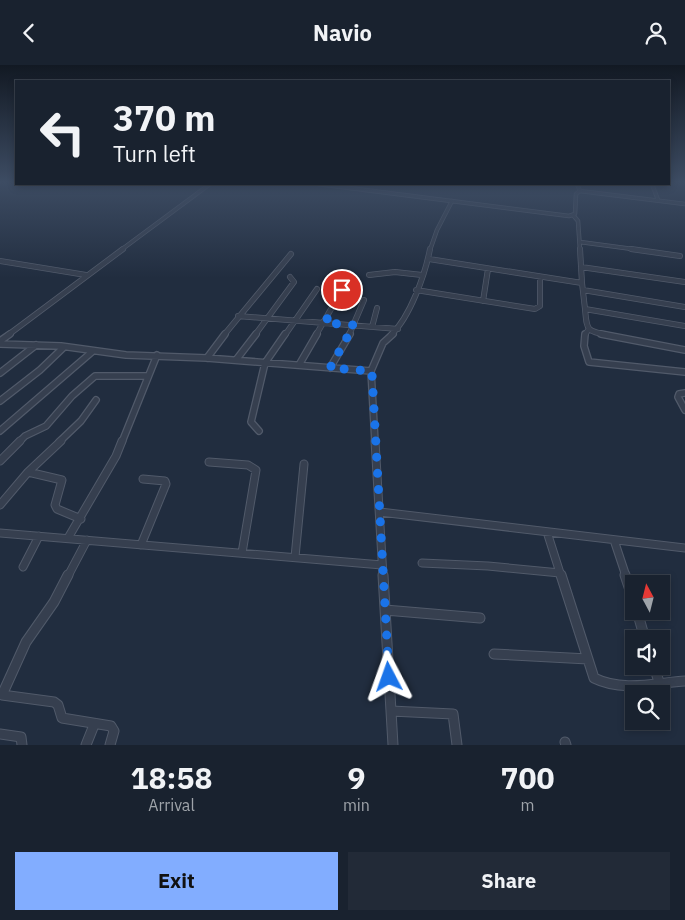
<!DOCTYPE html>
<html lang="en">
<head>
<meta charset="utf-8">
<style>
	:root { --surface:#19222f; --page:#222a37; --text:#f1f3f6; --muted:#9fa4aa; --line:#373f4b; --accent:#82adff }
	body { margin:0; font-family:"IBM Plex Sans",sans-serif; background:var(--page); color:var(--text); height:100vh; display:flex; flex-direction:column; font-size:19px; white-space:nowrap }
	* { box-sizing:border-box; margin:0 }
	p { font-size:16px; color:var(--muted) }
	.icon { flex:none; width:28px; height:28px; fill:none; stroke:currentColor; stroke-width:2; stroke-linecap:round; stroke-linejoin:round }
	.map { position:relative; height:680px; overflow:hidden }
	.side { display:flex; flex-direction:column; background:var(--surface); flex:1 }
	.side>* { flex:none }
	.hud { position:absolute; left:15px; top:15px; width:655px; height:105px; border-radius:0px; box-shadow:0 2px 8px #0003,0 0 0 1px var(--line); background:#19222f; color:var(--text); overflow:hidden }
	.needle { width:32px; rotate:353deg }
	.tools { position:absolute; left:625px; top:510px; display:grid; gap:10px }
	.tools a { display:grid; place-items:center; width:45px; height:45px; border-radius:0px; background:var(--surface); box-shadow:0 2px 8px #0003,0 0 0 1px var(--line); font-size:25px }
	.pin { position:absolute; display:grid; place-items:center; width:42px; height:42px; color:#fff; margin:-21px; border:2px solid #fff; border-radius:50%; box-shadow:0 1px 5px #0007 }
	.me { position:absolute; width:55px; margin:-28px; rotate:356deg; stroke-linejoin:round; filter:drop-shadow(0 0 4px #0008) }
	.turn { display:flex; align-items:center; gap:18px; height:105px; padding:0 15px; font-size:22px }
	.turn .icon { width:65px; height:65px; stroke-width:2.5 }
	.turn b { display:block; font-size:35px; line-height:42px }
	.eta { display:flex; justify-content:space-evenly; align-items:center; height:85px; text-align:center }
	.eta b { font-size:30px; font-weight:700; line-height:35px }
	.primary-button { display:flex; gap:10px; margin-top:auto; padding:10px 15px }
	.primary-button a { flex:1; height:58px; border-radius:0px; background:var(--accent); color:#111; font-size:20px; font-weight:700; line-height:58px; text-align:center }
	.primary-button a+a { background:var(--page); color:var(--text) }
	header { display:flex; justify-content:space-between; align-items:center; height:65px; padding:0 15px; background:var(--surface); font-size:22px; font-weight:700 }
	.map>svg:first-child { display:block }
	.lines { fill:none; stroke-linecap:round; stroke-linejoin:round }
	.minor-far4-casing { stroke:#515a6a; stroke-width:4.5 }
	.minor-far3-casing { stroke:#515a6a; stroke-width:6 }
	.minor-far2-casing { stroke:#515a6a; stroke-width:8 }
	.minor-far1-casing { stroke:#515a6a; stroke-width:9 }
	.minor-casing { stroke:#515a6a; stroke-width:11 }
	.minor-far4 { stroke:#363f4f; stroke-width:3 }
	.minor-far3 { stroke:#363f4f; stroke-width:4.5 }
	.minor-far2 { stroke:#363f4f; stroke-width:5.5 }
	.minor-far1 { stroke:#363f4f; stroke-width:7 }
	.minor { stroke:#363f4f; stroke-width:9 }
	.route { stroke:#1a73e8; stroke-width:9; stroke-dasharray:0 16.2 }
</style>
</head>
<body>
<header><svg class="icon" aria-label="back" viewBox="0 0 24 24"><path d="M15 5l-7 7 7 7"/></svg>Navio<svg class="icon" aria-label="person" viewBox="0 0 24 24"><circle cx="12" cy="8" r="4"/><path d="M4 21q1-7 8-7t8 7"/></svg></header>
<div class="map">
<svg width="685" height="680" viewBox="0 0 685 680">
	<rect width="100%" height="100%" fill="#212d3f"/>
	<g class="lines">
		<g class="minor-far4-casing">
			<path id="minor-far4" d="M318,119L569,151L575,149L576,129L580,126L685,139
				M577,119L580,126
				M652,119L658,135
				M573,150L578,156L580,185
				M580,177L640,185
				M121,185L210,119
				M430,185L437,165L452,136"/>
		</g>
		<g class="minor-far3-casing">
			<path id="minor-far3" d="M631,184L680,191
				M429,194L582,218L580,184
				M0,196L86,210
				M581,202L685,217
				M369,210L395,207L422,210
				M582,218L585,244L685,261
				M416,225L535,244L540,241V212
				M583,225L685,242
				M483,236L488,204
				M585,244C587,265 586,266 607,270
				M238,251L398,264
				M372,262L377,243
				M8,270L123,184
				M224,270L291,189
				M255,270L294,217L290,212
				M285,270L317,224
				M316,270L342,225
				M349,270L364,235
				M391,270C410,252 425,210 430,184
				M585,270L588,265"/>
		</g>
		<g class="minor-far2-casing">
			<path id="minor-far2" d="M585,269L584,281L589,297L685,307
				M601,269L685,285
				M0,276L10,269
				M0,279L61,281L126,290L207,293L371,306
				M207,293L225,269
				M236,295L256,269
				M299,300L317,269
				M330,303L350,269
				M0,308L36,280
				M685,328L679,329L678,332L685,345
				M0,336L40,305L64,282
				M0,366L93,286
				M259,366L251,357L265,298L285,269
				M19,377L25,371L46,361L72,331L95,311H148
				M59,377L81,356L96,335
				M122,377L157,290
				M375,377L371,306L383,278L393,269"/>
		</g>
		<g class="minor-far1-casing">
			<path id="minor-far1" d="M375,376L383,511
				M0,396L20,376
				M209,397L248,400L256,405L242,488
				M28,407L62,415L55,440L57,444L81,454
				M0,440L28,407L61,376
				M380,447L685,483
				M547,467L561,511
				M0,468L382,500
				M68,473L116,391L122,376
				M614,475L626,511
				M141,480L166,419L165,416L143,414
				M295,492L304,399
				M422,498L488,501L560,508
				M23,502L39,471
				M68,511L87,475"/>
		</g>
		<g class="minor-casing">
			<path id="minor" d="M68,510L54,537L26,577L2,630L54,637L58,640L62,653L111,661L114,666L110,680
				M383,510L393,680
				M561,510L594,613C622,627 655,618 685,616
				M625,510L634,537
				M385,545L480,553
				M637,546L645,574
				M494,589L588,594
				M654,601L659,617
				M391,646L453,649L457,680
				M0,669L21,672L22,680
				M565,677L566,680
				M86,680L94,660"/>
		</g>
		<use href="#minor-far4" class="minor-far4"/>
		<use href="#minor-far3" class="minor-far3"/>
		<use href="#minor-far2" class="minor-far2"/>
		<use href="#minor-far1" class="minor-far1"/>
		<use href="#minor" class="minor"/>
	</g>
	<linearGradient id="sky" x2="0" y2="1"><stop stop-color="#121923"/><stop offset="0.55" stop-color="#3d4c63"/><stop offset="1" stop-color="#3d4c63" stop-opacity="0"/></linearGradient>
	<rect width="685" height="213" fill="url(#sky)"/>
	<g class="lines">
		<path class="route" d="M342,225L325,258L354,260L330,303L371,306L372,309L389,612"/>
	</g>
</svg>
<div class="tools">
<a><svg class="needle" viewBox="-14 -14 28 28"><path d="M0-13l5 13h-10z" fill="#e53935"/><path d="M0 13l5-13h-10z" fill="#9fa4aa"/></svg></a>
<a><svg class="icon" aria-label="sound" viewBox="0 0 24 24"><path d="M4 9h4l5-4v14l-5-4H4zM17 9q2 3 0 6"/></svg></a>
<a><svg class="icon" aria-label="search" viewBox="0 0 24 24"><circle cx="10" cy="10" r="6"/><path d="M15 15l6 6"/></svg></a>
</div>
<div class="pin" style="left:342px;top:225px;background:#d93025"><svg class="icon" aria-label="arrive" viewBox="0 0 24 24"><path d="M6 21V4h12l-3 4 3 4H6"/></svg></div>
<svg class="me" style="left:389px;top:612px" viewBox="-20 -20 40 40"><path d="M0-17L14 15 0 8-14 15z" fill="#1a73e8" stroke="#fff" stroke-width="4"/></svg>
<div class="hud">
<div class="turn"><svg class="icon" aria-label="left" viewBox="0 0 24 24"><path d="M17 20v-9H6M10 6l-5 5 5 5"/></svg><div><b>370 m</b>Turn left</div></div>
</div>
</div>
<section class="side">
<div class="eta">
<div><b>18:58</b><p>Arrival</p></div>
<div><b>9</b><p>min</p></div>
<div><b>700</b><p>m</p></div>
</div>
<div class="primary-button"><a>Exit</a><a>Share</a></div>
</section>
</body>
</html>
